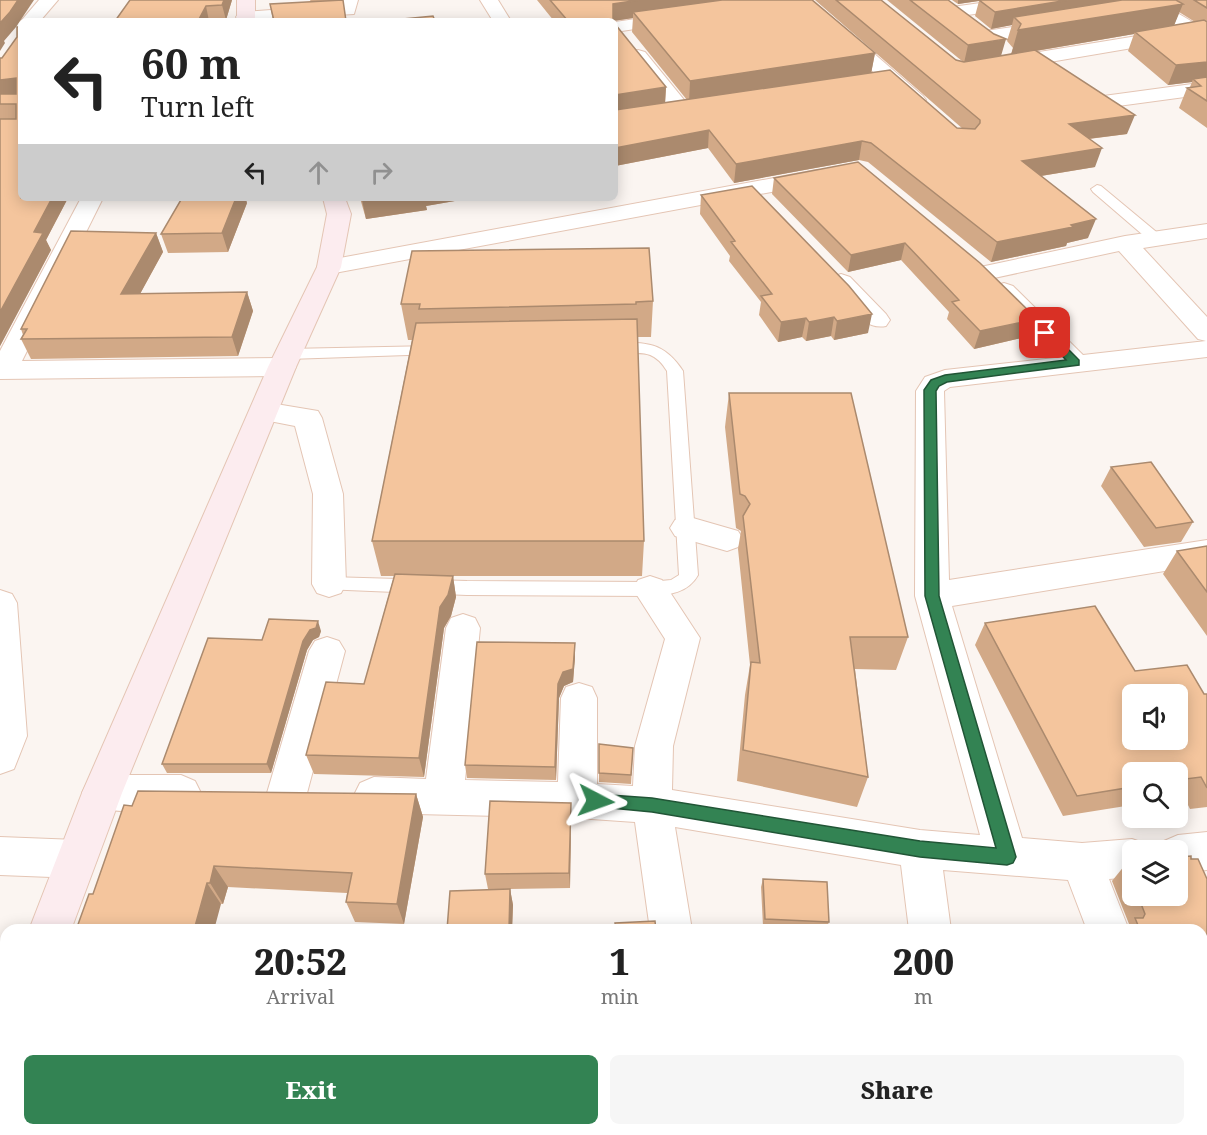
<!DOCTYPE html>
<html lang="en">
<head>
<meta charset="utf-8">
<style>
	:root { --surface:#fff; --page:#f6f6f6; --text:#222; --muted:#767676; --accent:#338353 }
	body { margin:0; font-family:"Noto Serif",serif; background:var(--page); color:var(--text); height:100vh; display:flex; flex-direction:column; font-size:22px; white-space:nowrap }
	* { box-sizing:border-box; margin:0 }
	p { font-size:20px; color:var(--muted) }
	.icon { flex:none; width:33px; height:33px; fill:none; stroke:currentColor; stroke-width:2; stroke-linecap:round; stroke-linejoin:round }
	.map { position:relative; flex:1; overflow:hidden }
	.details { position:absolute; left:0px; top:924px; width:1208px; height:212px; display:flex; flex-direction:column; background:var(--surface); border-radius:18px 18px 0 0; box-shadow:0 3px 15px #0003 }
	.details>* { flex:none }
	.banner { position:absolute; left:18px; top:18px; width:600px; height:183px; border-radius:9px; box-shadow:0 3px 15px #0003; background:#fff; color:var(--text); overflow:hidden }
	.buttons { position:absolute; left:1122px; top:684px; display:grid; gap:12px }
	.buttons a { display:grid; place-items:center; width:66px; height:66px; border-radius:9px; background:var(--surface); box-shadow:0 3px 15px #0003; font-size:30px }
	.pin { position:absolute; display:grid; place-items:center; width:51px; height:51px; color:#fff; margin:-26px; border-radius:12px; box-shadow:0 3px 9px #0006 }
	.me { position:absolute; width:66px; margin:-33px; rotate:94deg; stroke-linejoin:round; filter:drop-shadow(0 0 4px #0008) }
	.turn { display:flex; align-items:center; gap:21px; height:126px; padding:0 24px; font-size:27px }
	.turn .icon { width:78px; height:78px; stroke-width:2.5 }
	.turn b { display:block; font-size:42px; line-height:51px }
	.lanes { display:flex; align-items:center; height:57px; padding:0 24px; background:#0003; justify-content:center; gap:30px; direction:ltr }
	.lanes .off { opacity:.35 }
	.eta { display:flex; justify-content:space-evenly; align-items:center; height:102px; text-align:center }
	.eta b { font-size:36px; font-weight:800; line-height:42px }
	.button { display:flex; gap:12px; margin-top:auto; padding:12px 24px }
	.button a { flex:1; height:69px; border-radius:9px; background:var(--accent); color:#fff; font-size:24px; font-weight:800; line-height:69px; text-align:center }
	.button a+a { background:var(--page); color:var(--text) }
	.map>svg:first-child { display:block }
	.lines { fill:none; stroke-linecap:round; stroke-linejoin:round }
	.lane-casing { stroke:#e4c5b4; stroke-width:2 }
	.street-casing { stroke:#e4c5b4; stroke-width:2 }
	.secondary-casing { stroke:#e4c5b4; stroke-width:2 }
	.lane { fill:#fff; fill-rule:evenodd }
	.street { fill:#fff; fill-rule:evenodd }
	.secondary { fill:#fcecef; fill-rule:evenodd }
	.wall { fill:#d2a987; fill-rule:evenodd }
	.shaded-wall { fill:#ab8a6e }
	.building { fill:#f4c59d; stroke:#ab8a6e; stroke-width:1.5; fill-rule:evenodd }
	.route { fill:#338353; stroke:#215536; stroke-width:1.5 }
</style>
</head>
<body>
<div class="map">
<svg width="1207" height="1135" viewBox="0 0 1207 1135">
	<rect width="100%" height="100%" fill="#fbf5f1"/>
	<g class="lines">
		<g class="lane-casing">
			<path id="lane" d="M1097,185L1101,186L1160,235L1162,238L1160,241H1150L1093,192L1091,189Z
				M614,343C646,342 664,342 683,371L698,575C688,593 669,595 650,596L467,595L323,589L320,584L323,579L329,577L467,581L650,582L671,580L679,575L667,371C650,343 634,358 609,351L607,348Z
				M433,346L438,348L440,351L438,354L288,359L281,354L288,349Z"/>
		</g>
		<g class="street-casing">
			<path id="street" d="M39,0H58L40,21H21Z
				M340,0H358L354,14L239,21L236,17L239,13L245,12L340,5Z
				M480,0H498L511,21H493Z
				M793,0H812L923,96L926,100L923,104H909Z
				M1002,0H1051L1048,4L1042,5L952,17L946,16L943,12L946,8L952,7Z
				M1134,0H1155L1203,28L1206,32L1203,36L1197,37L1003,70L996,68L993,64L996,60L1003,58L1180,29Z
				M676,13L682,14L685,18L682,22L615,32V22Z
				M1055,21L1061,22L1064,26L1061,30L985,43L978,41L976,37L978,33L985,31Z
				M638,50L645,52L689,106L692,110L689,114H675L631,60L629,56L631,52Z
				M1207,82V94L1096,109L1089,107L1086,103L1089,99L1096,97Z
				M817,170L825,172L828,177L825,182L329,274L320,272L317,267L320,262L329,260Z
				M81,198H103L22,361L282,358L292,361L296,367L292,373L282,376L0,379V351Z
				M1207,224V238L1143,248L1207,317V357L950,387L944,391L949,580L1207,540V564L952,606L1022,838L1082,843L1132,839L1146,844L1149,850H1132V877L1109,879L1129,930H1087L1068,880L943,870L951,930H909L901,865L675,827L692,930H650L635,822L577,818L374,813L360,807L354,795L360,783L374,777L426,779L446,628L451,618L463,614L475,618L480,628L465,780L558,782L561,698L566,687L579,683L592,687L597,698V784L633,786L635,746L665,639L633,589L638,580L650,576L662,580L700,638L673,746L672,790L920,830L980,835L915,596L916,391L925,377L945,370L1055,358L991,291L995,286L1004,283L1013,286L1083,355L1206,341L1198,339L1119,251L985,280L976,278L973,273L976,268L985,266L1125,236Z
				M841,274L850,277L886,314L890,320L886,326C863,331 847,303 832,287L828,282L832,277Z
				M264,402L318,411L322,418L343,494L346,584L341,593L329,597L317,593L312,584L313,494L295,426L254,418L250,411L254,404Z
				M686,516L738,531L743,539L738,547L727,551L675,536L670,528L675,520Z
				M0,590L12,594L17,603L27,736L14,769L0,774Z
				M327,637L339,641L345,651L307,793L301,805L287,811L273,805L267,793L309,651L315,641Z
				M102,775H181L195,781L201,793L195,805C172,814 111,814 88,805L82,793L88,781Z
				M1207,832V870L1178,873V850H1159L1164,841L1178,835Z
				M0,837L77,840L91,845L97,859L91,873L77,878L0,875Z
				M932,1130H980L981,1135H933Z"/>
		</g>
		<g class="secondary-casing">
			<path id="secondary" d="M237,0H255V21H237Z
				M323,198H345L351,214L341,267L296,367L122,793L71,930H29L82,793L268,367L317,267L327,214Z
				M6,1025V1085L0,1087V1027Z"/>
		</g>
		<use href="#lane" class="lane"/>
		<use href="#street" class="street"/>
		<use href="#secondary" class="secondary"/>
	</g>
	<path class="wall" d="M232,0L226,20L115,21Z
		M310,0H343L346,21H273L270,4L311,2Z
		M537,0H812L875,53L871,73L957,128L963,129L815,0H881L956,60L962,61L887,0H948L1001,56L1011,54L1013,48L1007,41L1012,25L991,29L975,16L979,1L958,4L952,0H1207V128L1179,108L1187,88L1190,87L1192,82L1168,85L1128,51L1134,34L1036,51L1127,134L1089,139L1095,167L1041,176L1088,238L1067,243L1066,246L991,262L868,162L859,160L734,183L708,148L615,166L666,87L665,103L687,100L632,32L633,18L613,21H554ZM1179,12L1195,22L1174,25Z
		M17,37L21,198H68L46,240L51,250L0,346V58H2Z
		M858,162L1037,319L1030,336L974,349L947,319L949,312L901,260L848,272L772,194L774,178Z
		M701,195L868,333L834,340L831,336L806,341L802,337L778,342L759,315L761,302L729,261L730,256L700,214Z
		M360,198H472L426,206L427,210L366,219Z
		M247,203L228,252L168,253L161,234Z
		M156,233L163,252L140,294L247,292L253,311L238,356L31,359L21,339L23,335L21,329Z
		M653,301L651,337H637L644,541L642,576H453L456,597L451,616L444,628L424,777L314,774L306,755L364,684L394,576H381L372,541L412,340H408L401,304Z
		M729,393L908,637L896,670L855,669L868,777L857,807L737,781L745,695L750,665L738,549L741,531L736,528L725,427Z
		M1111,467L1193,522L1181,542L1144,547L1101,486Z
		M1207,546V636L1163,574L1177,551Z
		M985,623L1135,671L1204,694H1207V807L1190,809L1184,797L1178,798V772H1132V805L1063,816L975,645Z
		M321,631L319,637L313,640L307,650L271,773H167L162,764L262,640Z
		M575,657L573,682L564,686L559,698L556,780L467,778L465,765Z
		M599,744L633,748L631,784L599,782Z
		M416,794L423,817L404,924L355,922L346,902L347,893L228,887L223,904L93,894Z
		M571,820L570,888L510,889L513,905L512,930H447L488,889L485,874Z
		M1191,859L1207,879V1057L1202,1058V930H1124L1129,924L1112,881L1125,865H1132V896H1178Z
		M763,879L829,922L826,929L763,926L761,887Z
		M704,1130H747L749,1135H705Z"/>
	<path class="shaded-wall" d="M18,0H34L16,27L4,41L5,43L0,51V23Z
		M224,0H232L226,20L222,5Z
		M639,0H749L633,12V18L613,21V4Z
		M958,0H985L958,4Z
		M1068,0H1138L1014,17L1012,25L991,29L995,12Z
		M1183,4L1173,28L1135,32L1134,34L1011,55L1018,30Z
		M206,6L209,21H198Z
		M1006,39L1001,56L964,63L968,45Z
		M875,53L871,74L689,102L690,81Z
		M1207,62V80L1193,79L1192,82L1168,85L1176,65Z
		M16,78L21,94L0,96V80Z
		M666,87L665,104L615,113V95Z
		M1135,115L1127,134L1063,142L1069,124Z
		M709,130L708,148L615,166V148Z
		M862,141L859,160L734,183L736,164Z
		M1102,148L1095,167L1016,180L1022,161Z
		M52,198H68L46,240L51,250L0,346V312L34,232Z
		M235,198H246L247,203L228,252L222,233Z
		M378,198H472L426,206L427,210L366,219L362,200Z
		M491,198H511L491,201Z
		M1096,219L1088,238L1067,243L1066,246L991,262L997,242Z
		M156,233L163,252L129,314L121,294Z
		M905,243L901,260L848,272L851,255Z
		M247,292L253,311L238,356L232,337Z
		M872,314L868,333L834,340L837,321Z
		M834,317L831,336L806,341L809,322Z
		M806,318L802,337L778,342L781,322Z
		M1037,319L1030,336L974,349L980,331Z
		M453,576L456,597L451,616L444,628L424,777L419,758L440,607Z
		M318,621L321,631L319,637L313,640L307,650L271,773L267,764L303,641L310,630Z
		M575,643V657L573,682L564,686L559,698L556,780L555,767L558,684Z
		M416,794L423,817L404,924L397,904Z
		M571,803V820L570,888L569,873Z
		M214,866L228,887L223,904L210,883Z
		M207,883L221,904L214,930H194Z
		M510,889L513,905L512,930H509Z
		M140,1130H162L161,1135H138Z
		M419,1130H425V1135H418Z"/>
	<path class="building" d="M0,0H18L10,12L0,23Z
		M130,0H224L222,5L206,6L198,21H115Z
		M343,0L346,21H274L270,4Z
		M550,0H639L613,4V21H568Z
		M722,0H812L875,53L690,81L633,12Z
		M836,0H881L956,60L964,62L1035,50L1135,115L1069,124L1102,148L1022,161L1096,219L1071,225L1073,227L997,242L871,143L862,141L736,164L709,130L615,148V110L890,70L957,128L975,129L980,123V120Z
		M910,0H948L994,34L1006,39L968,45Z
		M979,0H1068L995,12Z
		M1122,0H1176L1183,4L1018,30L1021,24L1014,17Z
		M1194,0H1207V8Z
		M433,16L435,21H382Z
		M1204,20L1207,22V62L1176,65L1135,32Z
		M615,24L666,87L615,95Z
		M17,27H21V198H52L34,232L43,233L0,312V119H16V104H0V94H16V78L0,80V58H2L17,37Z
		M1207,77V101L1187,88L1201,86L1193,79Z
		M858,162L980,263L1037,319L980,331L952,302L959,300L905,243L851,255L774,178Z
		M752,186L849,286L872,314L837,321L834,317L809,322L806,318L781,322L761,296L772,294L731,242L735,241L701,195Z
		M182,198H236L222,233L161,234Z
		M362,198H378L362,200Z
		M71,231L156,233L121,294L247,292L232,337L21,339L27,329H21Z
		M649,248L653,301L636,302V304L419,309L420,304H401L412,251Z
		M637,319L644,541H372L416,323Z
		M729,393H851L908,637H850L868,777L743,750L751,662L760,663L743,516L750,504L745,496L740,494Z
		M1151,462L1193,522L1156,528L1111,467Z
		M1207,546V592L1177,551Z
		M395,574L453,576L448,595L440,607L419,758L306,755L326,682L364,684Z
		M1095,606L1135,671L1187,665L1204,694H1207V788L1201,777L1178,780V772H1132V787L1077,796L985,623ZM1132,694H1178V740H1132Z
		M269,619L318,621L316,628L310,630L303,641L267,764H162L208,638L262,640Z
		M477,642L575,643L573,669L563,672L558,684L555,767L465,765Z
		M599,744L633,748L631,775L599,773Z
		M138,791L416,794L397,904L346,902L352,873L214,866L210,883H207L194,930H76L89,894H93L124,805L132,806Z
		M490,801L571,803L569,873L485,874Z
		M1191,856V859H1198L1207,879V1047L1205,1048L1202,1040V930H1140L1135,918H1143L1145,914L1138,896H1178V857Z
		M1125,865H1132V883Z
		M763,879L827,882L829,922L765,919Z
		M510,889L509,930H447L450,891Z
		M655,921L656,930H616L615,923Z
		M7,1130H140L138,1135H6Z
		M270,1130H419L418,1135H269Z
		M706,1130H747L749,1135H707Z"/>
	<path class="route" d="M1045,329L1049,330L1079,360V365L947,382L939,386L936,391L939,596L1016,857L1013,863L1007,865L920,857L652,812L590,806L588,801L590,796L596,794L652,798L920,841L996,848L925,596L924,390L931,380L945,375L1066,360L1040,333Z"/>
</svg>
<div class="buttons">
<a><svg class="icon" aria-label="sound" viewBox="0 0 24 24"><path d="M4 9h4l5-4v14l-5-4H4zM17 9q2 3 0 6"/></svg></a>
<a><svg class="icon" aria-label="search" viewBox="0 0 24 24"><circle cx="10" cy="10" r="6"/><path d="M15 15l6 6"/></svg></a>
<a><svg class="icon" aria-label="layers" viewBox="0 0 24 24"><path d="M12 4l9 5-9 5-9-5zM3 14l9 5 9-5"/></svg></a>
</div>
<div class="pin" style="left:1045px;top:333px;background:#d93025"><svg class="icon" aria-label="arrive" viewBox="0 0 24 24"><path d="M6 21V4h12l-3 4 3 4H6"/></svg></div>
<svg class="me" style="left:596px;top:801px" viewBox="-20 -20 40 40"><path d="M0-17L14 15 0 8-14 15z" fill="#338353" stroke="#fff" stroke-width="4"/></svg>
<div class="banner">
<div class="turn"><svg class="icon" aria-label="left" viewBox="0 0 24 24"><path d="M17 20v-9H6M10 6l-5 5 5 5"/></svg><div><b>60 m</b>Turn left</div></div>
<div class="lanes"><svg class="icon" aria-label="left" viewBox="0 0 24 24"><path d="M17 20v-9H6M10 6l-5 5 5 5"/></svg><svg class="icon off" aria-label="ahead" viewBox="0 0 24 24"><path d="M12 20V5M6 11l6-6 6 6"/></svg><svg class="icon off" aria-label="right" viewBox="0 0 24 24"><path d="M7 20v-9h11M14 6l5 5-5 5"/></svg></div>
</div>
<section class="details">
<div class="eta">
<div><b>20:52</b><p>Arrival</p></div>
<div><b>1</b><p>min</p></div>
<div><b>200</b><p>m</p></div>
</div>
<div class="button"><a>Exit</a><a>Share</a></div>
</section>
</div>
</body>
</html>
